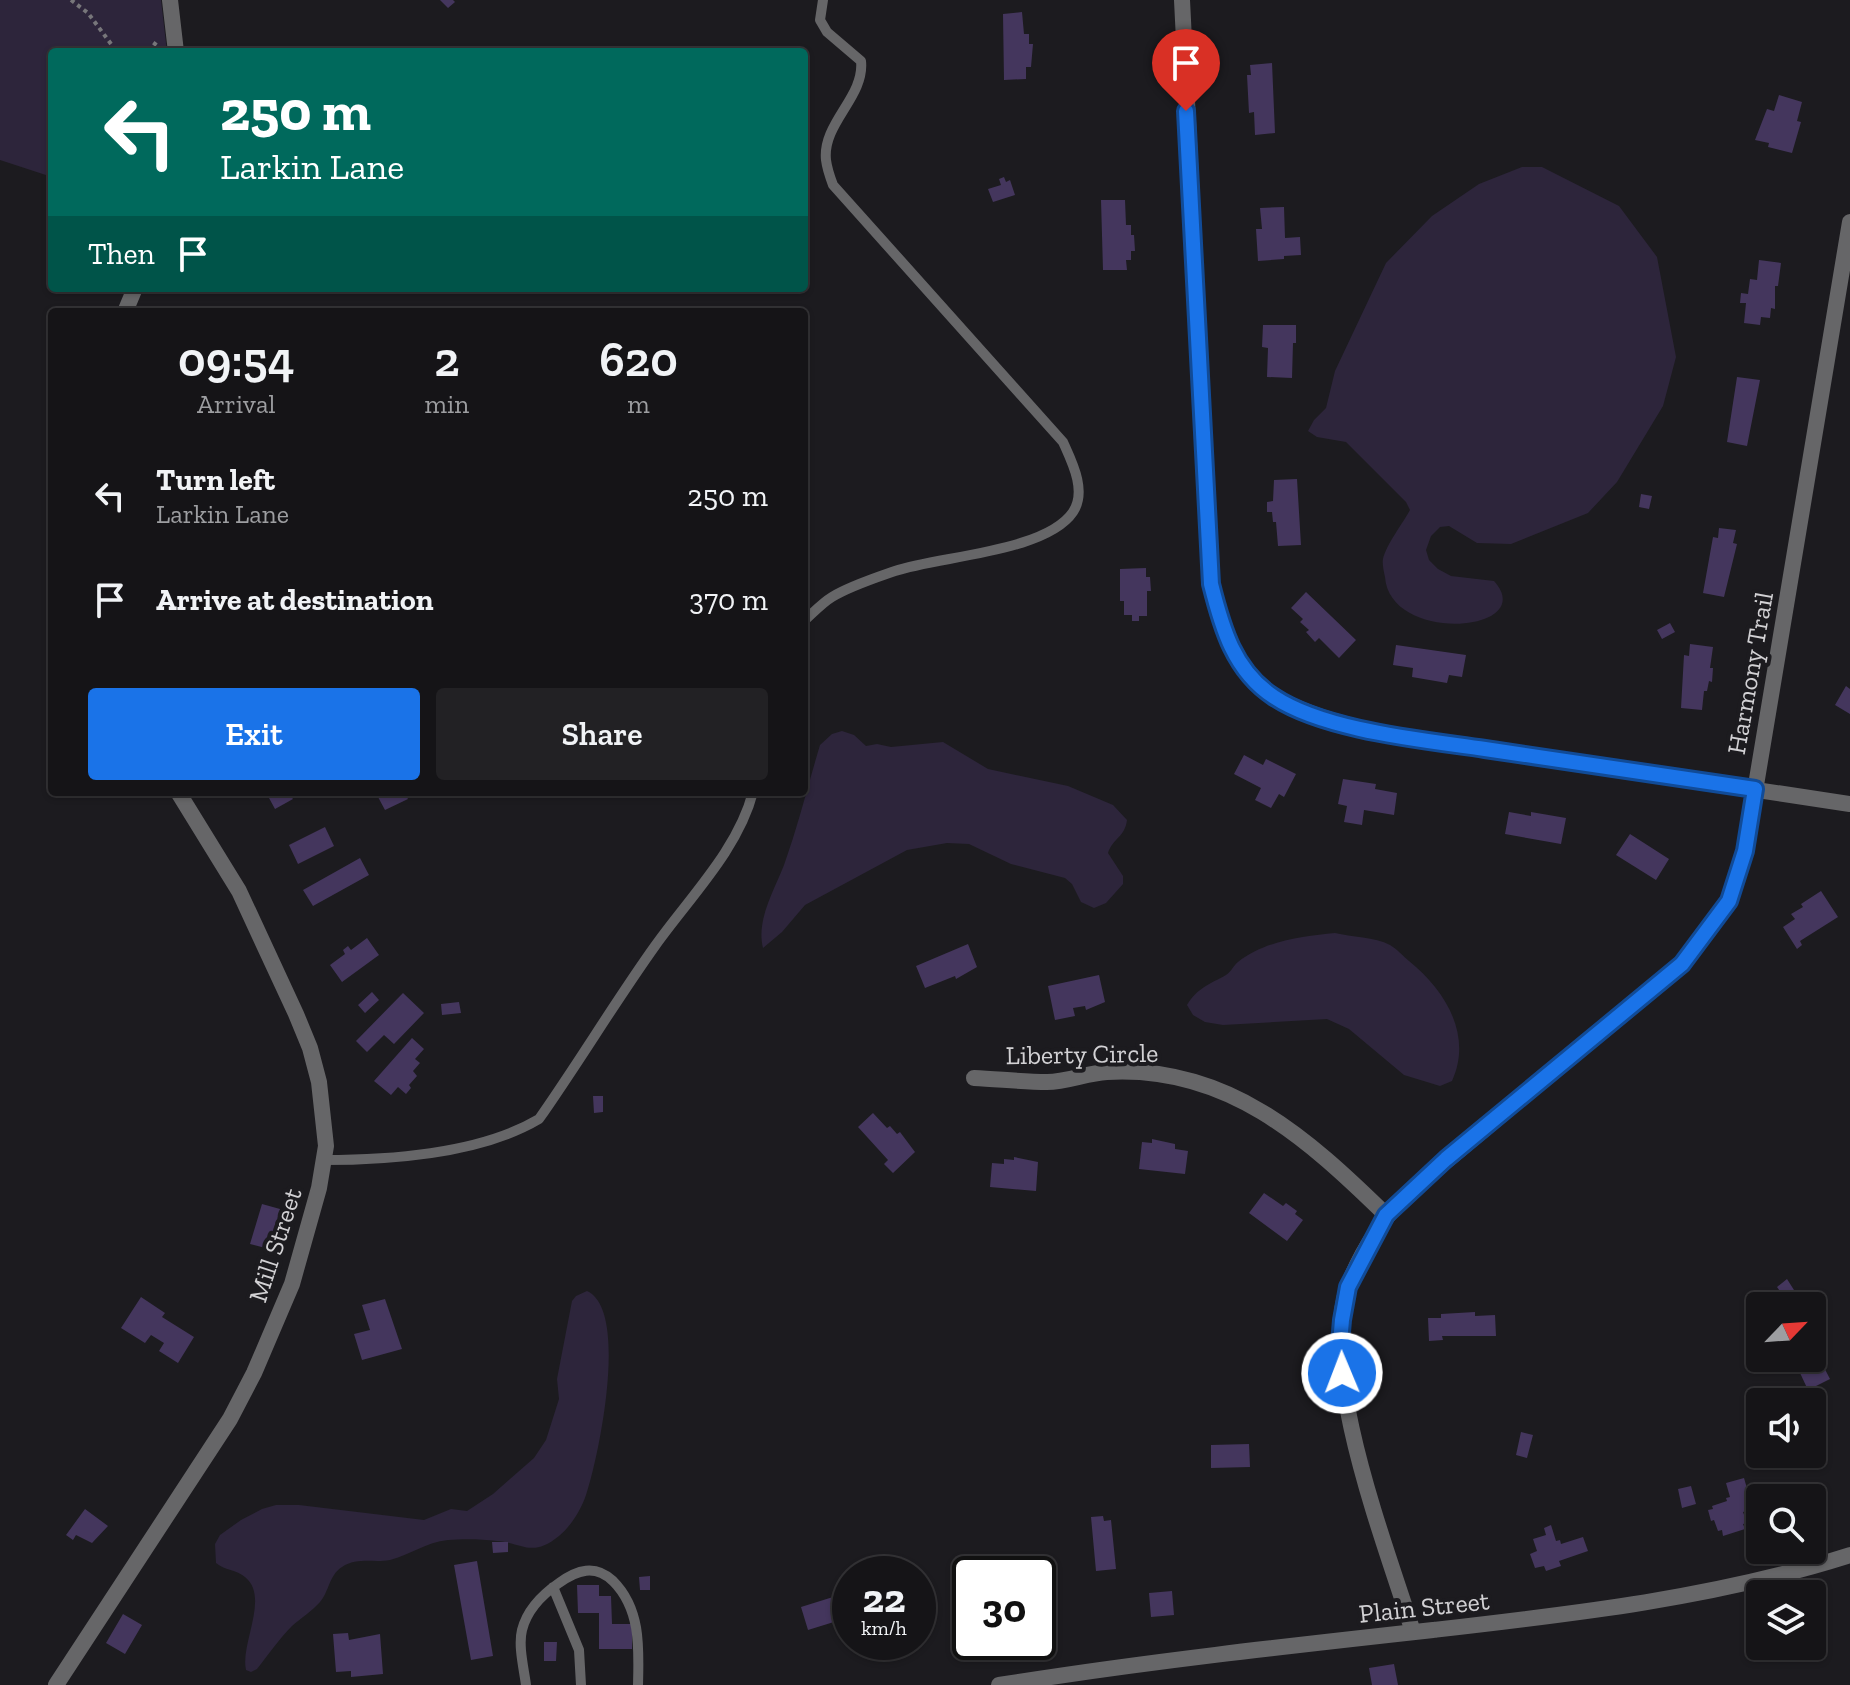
<!DOCTYPE html>
<html lang="en">
<head>
<meta charset="utf-8">
<style>
	:root { --surface:#151417; --page:#222124; --text:#f1f3f6; --muted:#9d9ea1; --line:#343336; --accent:#1a73e8 }
	body { margin:0; font-family:"Zilla Slab",serif; background:var(--page); color:var(--text); height:100vh; display:flex; flex-direction:column; font-size:30px; white-space:nowrap }
	* { box-sizing:border-box; margin:0 }
	p { font-size:26px; color:var(--muted) }
	.icon { flex:none; width:44px; height:44px; fill:none; stroke:currentColor; stroke-width:2; stroke-linecap:round; stroke-linejoin:round }
	.map { position:relative; flex:1; overflow:hidden }
	.side { position:absolute; left:48px; top:308px; width:760px; height:488px; display:flex; flex-direction:column; background:var(--surface); border-radius:8px; box-shadow:0 2px 6px #0004,0 0 0 2px var(--line) }
	.side>* { flex:none }
	.top-card { position:absolute; left:48px; top:48px; width:760px; height:244px; border-radius:8px; box-shadow:0 2px 6px #0004,0 0 0 2px var(--line); background:#00695c; color:#fff; overflow:hidden }
	.needle { width:52px; rotate:65deg }
	.buttons { position:absolute; left:1746px; top:1292px; display:grid; gap:16px }
	.buttons a { display:grid; place-items:center; width:80px; height:80px; border-radius:8px; background:var(--surface); box-shadow:0 2px 6px #0004,0 0 0 2px var(--line); font-size:40px }
	.speed { position:absolute; left:832px; top:1556px; display:flex; gap:16px; font-size:40px; font-weight:700; text-align:center }
	.speed>* { display:grid; place-content:center; width:104px; height:104px; border-radius:50%; background:var(--surface); box-shadow:0 2px 6px #0004,0 0 0 2px var(--line); line-height:1 }
	.speed small { font-size:20px; font-weight:400 }
	.speed .limit { border:4px solid #111; border-radius:12px; background:#fff; color:#111 }
	.pin { position:absolute; display:grid; place-items:center; width:68px; height:68px; color:#fff; margin:-82px -34px; border-radius:50% 50% 50% 0; rotate:-45deg; box-shadow:0 0 8px #0007 }
	.pin .icon { rotate:45deg }
	.me { position:absolute; width:88px; margin:-44px; rotate:359deg; stroke-linejoin:round; filter:drop-shadow(0 0 6px #0008) }
	.turn { display:flex; align-items:center; gap:28px; height:168px; padding:0 40px; font-size:36px }
	.turn .icon { width:104px; height:104px; stroke-width:2.5 }
	.turn b { display:block; font-size:56px; line-height:68px }
	.then { display:flex; align-items:center; height:76px; padding:0 40px; background:#0003; gap:16px; font-size:30px }
	.eta { display:flex; justify-content:space-evenly; align-items:center; height:136px; text-align:center }
	.eta b { font-size:48px; font-weight:600; line-height:56px }
	.primary-button { display:flex; gap:16px; margin-top:auto; padding:16px 40px }
	.primary-button a { flex:1; height:92px; border-radius:8px; background:var(--accent); color:#fff; font-size:32px; font-weight:600; line-height:92px; text-align:center }
	.primary-button a+a { background:var(--page); color:var(--text) }
	ul { padding:0; list-style:none }
	li { display:flex; align-items:center; gap:24px; height:104px; padding:0 40px }
	li div { flex:1 }
	li b { display:block; font-size:30px }
	li em { font-style:normal }
	.map>svg:first-child { display:block }
	.green { fill:#2d253b }
	.building { fill:#44365d }
	.lines { fill:none; stroke-linecap:round; stroke-linejoin:round }
	.path { stroke:#77767a; stroke-width:4; stroke-dasharray:4 4; stroke-linecap:butt }
	.service { stroke:#666668; stroke-width:10 }
	.minor { stroke:#666668; stroke-width:16 }
	.tertiary { stroke:#666668; stroke-width:16 }
	.route-casing { stroke:#114b97; stroke-width:20 }
	.route { stroke:#1a73e8; stroke-width:14 }
	.labels { text-anchor:middle; stroke-width:8; stroke-linejoin:round; paint-order:stroke }
	.street-label { font-size:26px; fill:#d2d1d4; stroke:#1c1b1f }
</style>
</head>
<body>
<div class="map">
<svg width="1850" height="1685" viewBox="0 0 1850 1685">
	<rect width="100%" height="100%" fill="#1c1b1f"/>
	<path class="green" d="M0,0H161L167,52H52V177L0,160Z
		M1522,167H1542L1619,206L1657,257L1676,357L1663,406L1617,482L1588,513L1511,544L1477,543L1449,526L1440,527L1431,536L1426,550L1429,560L1438,569L1451,576L1494,581C1540,632 1390,645 1385,577C1384,572 1382,564 1383,559C1386,545 1403,523 1410,510L1406,502L1346,442L1317,437L1308,431L1314,420L1326,408L1335,371L1386,263L1432,216L1479,184Z
		M842,731L854,735L866,746L877,744L891,747L943,742L988,769L1068,786L1113,805L1127,820C1125,837 1113,838 1108,853L1123,876V884L1106,903L1094,908L1081,902L1072,884L1065,878L1011,864L969,844L947,843L907,850L805,905L782,932L763,948C756,920 774,891 784,865C798,826 808,785 820,745L832,734Z
		M1335,933C1351,937 1375,937 1390,945C1397,949 1403,956 1409,961C1445,990 1473,1035 1452,1081L1440,1086L1404,1075L1349,1029L1327,1019L1223,1025L1205,1022L1193,1015L1187,1005C1197,988 1210,984 1226,975C1232,971 1233,966 1238,962C1264,941 1303,936 1335,933Z
		M587,1291C630,1310 598,1460 586,1495C581,1510 571,1526 559,1536C532,1558 523,1543 497,1541C481,1539 463,1539 448,1540C426,1542 410,1555 390,1560C374,1563 357,1557 342,1567C329,1575 329,1592 320,1602C312,1611 301,1618 292,1626C279,1639 268,1655 257,1669L251,1672L246,1670C240,1644 270,1597 245,1577C237,1570 224,1570 216,1563L215,1544L220,1535L241,1520L262,1509L276,1505H299L424,1520L451,1509L467,1511L493,1494L534,1458L546,1440L559,1399L557,1379L572,1301L576,1296Z"/>
	<path class="building" d="M440,0H453L455,2L448,8Z
		M1022,12L1024,34H1029V44H1033L1031,67H1026V79L1004,80L1003,14Z
		M1272,63L1275,133L1255,135L1254,112L1249,113L1247,75H1251L1250,65Z
		M1779,95L1802,102L1797,121L1801,122L1792,153L1768,147L1769,143L1755,140L1767,109L1774,111Z
		M1004,177L1006,182L1010,180L1015,195L993,202L988,189L1001,185L999,179Z
		M1101,200H1125L1126,225H1131V235H1134L1135,251H1131V260H1126L1127,270H1103Z
		M1284,207L1285,238L1300,237L1301,255L1284,256V259L1258,261L1256,229H1262L1260,208Z
		M1759,260L1781,263L1778,286H1775V309L1771,308L1770,318L1761,317L1760,325L1744,323L1746,303H1740L1741,293L1748,294L1750,279L1757,280Z
		M1263,325H1296V343H1293L1292,378L1267,377L1268,348L1262,347Z
		M1737,377L1760,380L1747,446L1727,442Z
		M1297,479L1301,545L1278,546L1276,522H1273L1272,512H1267V502L1273,501L1274,480Z
		M1641,494L1652,496L1649,509L1639,507Z
		M1719,528L1736,530L1733,543L1737,544L1724,597L1703,593L1713,537L1718,538Z
		M1146,568V577H1150L1151,591H1147V616H1139V621H1132V615H1124V601H1120V569Z
		M1306,592L1356,640L1339,658L1319,638L1315,642L1306,632L1309,630L1300,622L1303,619L1291,608Z
		M1670,623L1675,632L1662,639L1657,630Z
		M1690,644L1713,647L1710,668H1713L1712,682L1709,681L1707,691H1704L1702,710L1681,708L1684,655L1689,656Z
		M1396,645L1466,655L1462,677L1449,675L1447,683L1412,677L1413,668L1393,665Z
		M1846,686L1850,689V714L1835,705Z
		M1244,755L1263,765L1266,759L1296,774L1284,797L1279,794L1271,808L1255,800L1261,788L1234,774Z
		M1343,779L1376,784L1375,789L1397,793L1394,815L1364,810L1362,825L1344,822L1347,806L1338,804Z
		M280,792H288L293,799L275,809L269,798Z
		M389,792H404L408,799L385,810L378,797Z
		M1509,812L1531,816V812L1566,818L1561,844L1505,834Z
		M325,827L334,846L298,864L289,845Z
		M1630,834L1669,859L1656,880L1616,855Z
		M360,858L369,875L313,906L303,890Z
		M1821,891L1838,917L1800,941L1802,945L1797,949L1783,927L1795,919L1791,914L1803,907L1801,904Z
		M367,938L379,955L342,982L330,965L345,954L343,950L348,946L351,950Z
		M968,944L977,967L956,979L955,976L925,988L916,966Z
		M1099,975L1105,1002L1086,1010L1085,1006L1073,1008L1075,1016L1055,1020L1048,986Z
		M372,992L379,1000L365,1013L358,1005Z
		M403,993L424,1013L394,1044L384,1035L367,1052L356,1041Z
		M459,1002L461,1013L442,1015L441,1004Z
		M412,1038L424,1049L415,1059L420,1063L413,1071L417,1076L409,1085L411,1088L406,1094L398,1087L391,1095L374,1081Z
		M593,1096H603V1112L594,1113Z
		M873,1113L887,1128L890,1126L897,1134L900,1132L915,1152L893,1173L884,1164L888,1160L858,1127Z
		M1152,1139L1175,1144V1149L1188,1151L1185,1174L1139,1169L1142,1142L1152,1143Z
		M1014,1157L1038,1162L1036,1191L990,1187L992,1163L1004,1164V1159L1014,1160Z
		M1264,1193L1283,1206L1286,1203L1297,1211L1295,1214L1303,1220L1287,1241L1249,1213Z
		M262,1204L280,1209L277,1220L280,1222L278,1231L281,1232L273,1250L250,1244Z
		M1787,1279L1794,1290L1784,1297L1777,1287Z
		M141,1297L165,1313L162,1317L194,1337L178,1363L159,1351L164,1343L151,1335L145,1343L121,1328Z
		M385,1299L402,1349L362,1360L354,1334L370,1330L362,1305Z
		M1475,1312V1316L1495,1315L1496,1336H1442L1443,1340L1429,1341L1428,1318H1441V1314Z
		M1814,1348L1830,1379L1808,1390L1793,1358H1812V1349Z
		M1521,1432L1533,1435L1527,1458L1516,1455Z
		M1249,1444L1250,1467L1211,1468V1445Z
		M1744,1478L1753,1509L1743,1512L1747,1523L1743,1524L1745,1529L1723,1536L1722,1530L1718,1531L1714,1520L1711,1521L1708,1510L1713,1509L1712,1506L1727,1501L1726,1498L1730,1497L1726,1483Z
		M1691,1486L1696,1504L1682,1508L1678,1489Z
		M85,1509L108,1526L92,1543L76,1535L73,1540L66,1535Z
		M1103,1516L1104,1521L1111,1520L1116,1569L1096,1571L1091,1517Z
		M1551,1525L1556,1541L1560,1540L1561,1544L1583,1537L1588,1551L1559,1561L1561,1566L1546,1571L1544,1566L1535,1568L1530,1554L1537,1551L1533,1539L1546,1535L1544,1528Z
		M492,1542H508V1552L493,1553Z
		M477,1561L493,1656L471,1660L454,1565Z
		M650,1576V1590H640L639,1577Z
		M577,1585H599V1596H611L612,1624H632V1649H599V1613H578Z
		M1172,1591L1174,1615L1151,1617L1149,1593Z
		M849,1592L850,1617L808,1630L801,1607Z
		M123,1614L142,1625L125,1654L106,1643Z
		M348,1633L349,1640L380,1634L383,1674L351,1677V1671L336,1672L333,1634Z
		M544,1642H557L556,1661H544Z
		M1394,1664L1398,1685H1372L1369,1668Z"/>
	<g class="lines">
		<path class="path" d="M71,0L88,13L117,52
			M149,52L157,41"/>
		<path class="service" d="M804,621C813,613 822,603 832,597C850,586 875,578 895,571C940,556 1046,552 1073,512C1087,491 1072,462 1063,442L833,185C830,177 827,168 826,160C822,123 865,97 861,61L827,32L820,20L823,0
			M324,1160C392,1160 480,1154 539,1119C579,1062 615,1002 655,946C689,898 738,850 753,792
			M553,1587L579,1650L581,1685
			M526,1685C524,1669 518,1646 522,1630C527,1610 543,1594 559,1583C577,1570 595,1564 613,1581C641,1609 639,1648 638,1685"/>
		<path class="minor" d="M1182,0L1211,584C1217,604 1220,625 1229,644C1257,707 1324,718 1384,734L1850,804
			M974,1078C998,1079 1023,1082 1047,1082C1067,1082 1087,1073 1107,1072C1227,1065 1307,1138 1386,1215
			M1413,1632C1386,1545 1317,1371 1348,1286C1361,1251 1383,1219 1408,1193L1682,964L1729,901L1745,851L1850,222"/>
		<path class="tertiary" d="M170,0L176,52
			M125,312L135,288
			M56,1685L230,1419L254,1373L292,1284L319,1188L326,1146L319,1082L310,1048L296,1014L239,891L178,792
			M999,1685C1143,1662 1288,1646 1433,1630C1573,1614 1715,1598 1850,1555"/>
	</g>
	<g class="lines">
		<g class="route-casing">
			<path id="route" d="M1186,111L1211,584C1222,628 1234,671 1274,697C1325,731 1425,740 1485,749C1575,762 1665,775 1755,789L1745,851L1729,901L1682,964L1446,1159L1386,1215L1348,1287L1342,1320L1339,1356L1342,1373"/>
		</g>
		<use href="#route" class="route"/>
	</g>
	<g class="labels">
		<g class="street-label">
			<text transform="translate(1750 673) rotate(-80)" y="9">Harmony Trail</text>
			<text transform="translate(1082 1054) rotate(-1)" y="9">Liberty Circle</text>
			<text transform="translate(275 1245) rotate(-72)" y="9">Mill Street</text>
			<text transform="translate(1424 1607) rotate(-6)" y="9">Plain Street</text>
		</g>
	</g>
</svg>
<div class="buttons">
<a><svg class="needle" viewBox="-14 -14 28 28"><path d="M0-13l5 13h-10z" fill="#e53935"/><path d="M0 13l5-13h-10z" fill="#9d9ea1"/></svg></a>
<a><svg class="icon" aria-label="sound" viewBox="0 0 24 24"><path d="M4 9h4l5-4v14l-5-4H4zM17 9q2 3 0 6"/></svg></a>
<a><svg class="icon" aria-label="search" viewBox="0 0 24 24"><circle cx="10" cy="10" r="6"/><path d="M15 15l6 6"/></svg></a>
<a><svg class="icon" aria-label="layers" viewBox="0 0 24 24"><path d="M12 4l9 5-9 5-9-5zM3 14l9 5 9-5"/></svg></a>
</div>
<div class="speed"><div>22<small>km/h</small></div><div class="limit">30</div></div>
<div class="pin" style="left:1186px;top:111px;background:#d93025"><svg class="icon" aria-label="arrive" viewBox="0 0 24 24"><path d="M6 21V4h12l-3 4 3 4H6"/></svg></div>
<svg class="me" style="left:1342px;top:1373px" viewBox="-20 -20 40 40"><circle r="17" fill="#1a73e8" stroke="#fff" stroke-width="3"/><path d="M0-11L8 9 0 5-8 9z" fill="#fff"/></svg>
<div class="top-card">
<div class="turn"><svg class="icon" aria-label="left" viewBox="0 0 24 24"><path d="M17 20v-9H6M10 6l-5 5 5 5"/></svg><div><b>250 m</b>Larkin Lane</div></div>
<div class="then">Then<svg class="icon" aria-label="arrive" viewBox="0 0 24 24"><path d="M6 21V4h12l-3 4 3 4H6"/></svg></div>
</div>
<section class="side">
<div class="eta">
<div><b>09:54</b><p>Arrival</p></div>
<div><b>2</b><p>min</p></div>
<div><b>620</b><p>m</p></div>
</div>
<ul>
<li><svg class="icon" aria-label="left" viewBox="0 0 24 24"><path d="M17 20v-9H6M10 6l-5 5 5 5"/></svg><div><b>Turn left</b><p>Larkin Lane</p></div><em>250 m</em></li>
<li><svg class="icon" aria-label="arrive" viewBox="0 0 24 24"><path d="M6 21V4h12l-3 4 3 4H6"/></svg><div><b>Arrive at destination</b></div><em>370 m</em></li>
</ul>
<div class="primary-button"><a>Exit</a><a>Share</a></div>
</section>
</div>
</body>
</html>
